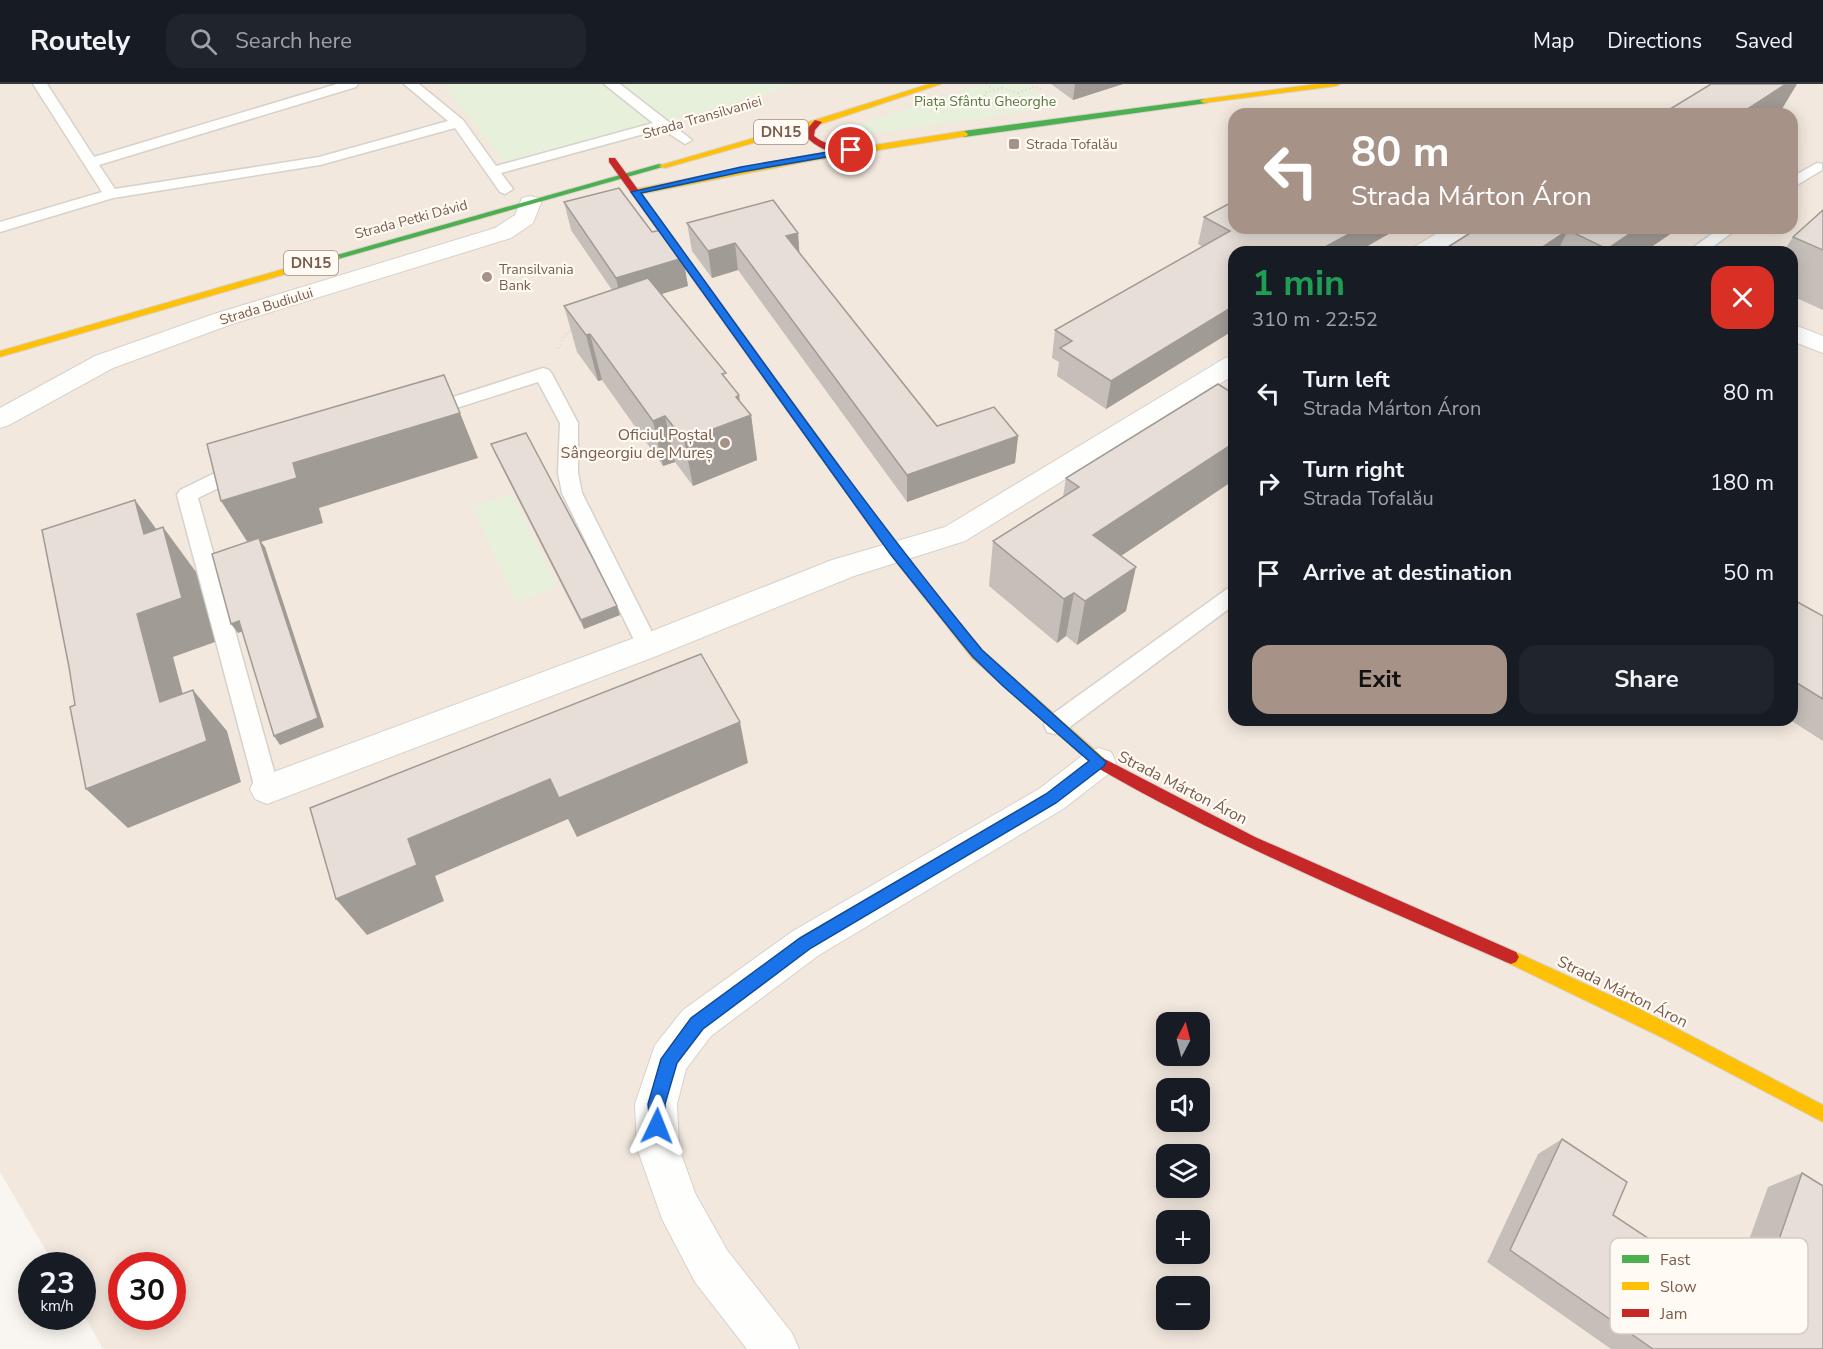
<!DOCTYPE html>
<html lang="en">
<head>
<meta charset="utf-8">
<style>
	:root { --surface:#171b24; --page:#20242c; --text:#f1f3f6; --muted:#9ea1a6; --line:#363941; --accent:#a69286 }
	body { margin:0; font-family:"Nunito Sans",sans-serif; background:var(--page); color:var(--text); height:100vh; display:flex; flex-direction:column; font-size:22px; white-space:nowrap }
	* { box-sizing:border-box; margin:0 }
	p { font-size:20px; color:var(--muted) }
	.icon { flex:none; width:33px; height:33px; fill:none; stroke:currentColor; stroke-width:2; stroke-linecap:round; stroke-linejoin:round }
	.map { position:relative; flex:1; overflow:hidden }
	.drawer { position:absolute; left:1228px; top:162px; width:570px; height:480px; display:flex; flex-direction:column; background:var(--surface); border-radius:18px; box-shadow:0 3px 15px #0003 }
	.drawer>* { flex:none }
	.hud { position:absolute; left:1228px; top:24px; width:570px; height:126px; border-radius:18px; box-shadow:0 3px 15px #0003; background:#a69286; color:#fff; overflow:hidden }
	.needle { width:39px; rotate:7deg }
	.fabs { position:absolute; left:1156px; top:928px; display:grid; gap:12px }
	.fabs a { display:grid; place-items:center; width:54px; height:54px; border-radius:12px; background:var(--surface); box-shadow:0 3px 15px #0003; font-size:30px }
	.speed { position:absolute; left:18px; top:1168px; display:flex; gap:12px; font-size:30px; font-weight:700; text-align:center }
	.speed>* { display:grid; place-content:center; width:78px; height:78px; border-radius:50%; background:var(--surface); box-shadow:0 3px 15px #0003; line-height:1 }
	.speed small { font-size:15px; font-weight:400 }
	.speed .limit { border:9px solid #d22; background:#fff; color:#111 }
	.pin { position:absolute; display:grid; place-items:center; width:51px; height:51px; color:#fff; margin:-26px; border:3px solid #fff; border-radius:50%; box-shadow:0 2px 6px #0007 }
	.me { position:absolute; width:66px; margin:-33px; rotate:2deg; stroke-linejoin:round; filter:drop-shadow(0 0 4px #0008) }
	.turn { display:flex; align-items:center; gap:21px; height:126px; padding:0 24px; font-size:27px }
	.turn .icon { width:78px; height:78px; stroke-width:2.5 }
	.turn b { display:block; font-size:42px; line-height:51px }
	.round { display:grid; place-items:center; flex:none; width:63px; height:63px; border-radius:18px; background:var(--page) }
	.headline { display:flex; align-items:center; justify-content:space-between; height:102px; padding:0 24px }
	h1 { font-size:36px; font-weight:700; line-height:45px; color:#1e9e55 }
	.action { display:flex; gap:12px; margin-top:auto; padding:12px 24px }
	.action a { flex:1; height:69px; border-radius:18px; background:var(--accent); color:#111; font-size:24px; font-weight:700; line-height:69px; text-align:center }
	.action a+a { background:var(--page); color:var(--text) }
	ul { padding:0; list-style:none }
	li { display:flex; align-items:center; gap:18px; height:90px; padding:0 24px }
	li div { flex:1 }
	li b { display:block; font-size:22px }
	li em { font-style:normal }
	header { display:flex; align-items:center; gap:36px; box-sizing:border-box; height:84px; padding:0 30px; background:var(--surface); border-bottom:2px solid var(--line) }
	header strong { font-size:28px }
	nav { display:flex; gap:33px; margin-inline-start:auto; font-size:21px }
	.search { width:420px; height:54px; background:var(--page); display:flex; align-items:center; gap:15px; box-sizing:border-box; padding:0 21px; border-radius:18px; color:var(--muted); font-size:22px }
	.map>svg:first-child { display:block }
	.residential { fill:#f2e8de; fill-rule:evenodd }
	.green { fill:#e7f0db }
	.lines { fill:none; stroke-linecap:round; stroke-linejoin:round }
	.lane-casing { stroke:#d7d1cb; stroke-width:3 }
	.street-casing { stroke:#d7d1cb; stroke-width:2 }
	.fast-casing { stroke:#d9d2cb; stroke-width:2 }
	.slow-casing { stroke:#d9d2cb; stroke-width:2 }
	.jam-casing { stroke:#d9d2cb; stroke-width:2 }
	.path { stroke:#dcd5d0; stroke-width:2; stroke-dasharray:1 3; stroke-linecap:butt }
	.lane { fill:#fefefd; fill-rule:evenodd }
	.street { fill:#fefefd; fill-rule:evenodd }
	.fast { fill:#4caf50; fill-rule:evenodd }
	.slow { fill:#ffc107; fill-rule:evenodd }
	.jam { fill:#c62828; fill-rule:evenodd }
	.wall { fill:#c6bfb9 }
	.shaded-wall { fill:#a19b96 }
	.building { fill:#e6ded7; stroke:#a19b96; stroke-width:1.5 }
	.route { fill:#1a73e8; stroke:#114b97; stroke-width:1.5 }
	.poi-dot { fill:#a69286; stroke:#fffaf3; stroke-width:2 }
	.labels { text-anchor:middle; stroke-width:4.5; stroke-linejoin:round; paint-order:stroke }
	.far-park-label { font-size:14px; fill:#537a41; stroke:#fffaf3 }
	.far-street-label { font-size:14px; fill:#7a5c4d; stroke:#fffaf3 }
	.far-poi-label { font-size:14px; fill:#7a5c4d; stroke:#fffaf3; text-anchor:start }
	.shield { fill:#fffaf3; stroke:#a28b7f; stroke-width:1.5 }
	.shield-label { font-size:15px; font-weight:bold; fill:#7a5c4d }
	.poi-label { font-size:16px; fill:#7a5c4d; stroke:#fffaf3; text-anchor:end }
	.street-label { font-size:16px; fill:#7a5c4d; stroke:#fffaf3 }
	.key { fill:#fffaf3; stroke:#d7cbc1; stroke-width:1.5 }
	.key-label { font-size:16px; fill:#7a5c4d }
</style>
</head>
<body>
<header>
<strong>Routely</strong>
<div class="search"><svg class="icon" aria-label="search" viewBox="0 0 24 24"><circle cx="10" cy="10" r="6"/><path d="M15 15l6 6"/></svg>Search here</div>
<nav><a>Map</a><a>Directions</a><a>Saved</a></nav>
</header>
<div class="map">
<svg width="1823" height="1265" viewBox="0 0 1823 1265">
	<rect width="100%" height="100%" fill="#f9f5f0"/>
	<path class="residential" d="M0,0H1823V1265H103L83,1229L82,1182H55L0,1088ZM1234,30H1792V144H1234ZM1234,168H1792V636H1234ZM1167,939H1200V972H1167ZM1167,1005H1200V1038H1167ZM1167,1071H1200V1104H1167ZM1167,1137H1200V1170H1167ZM122,1182H172V1233H122ZM1167,1203H1200V1236H1167Z"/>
	<path class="green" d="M443,0H801L508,83Z
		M983,0H1026L1056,23L862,51L851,44Z
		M512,410L557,503L516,518L473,423Z"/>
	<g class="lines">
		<g class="lane-casing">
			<path id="lane" d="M33,0H47L94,73L337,0H358L356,3L99,81L115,105L319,73L448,37L404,0H419L463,36L496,82L653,39L604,0H620L692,56L685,60L662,45L501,89L513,105L505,110L500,108L455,44L320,81L113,114L0,148V138L102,108Z
				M1817,79L1822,80V86L1792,104V93Z
				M1720,144H1738L1706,168H1687Z
				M543,284L549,286L552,290L578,339V389L582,409L659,562L656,568L648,570L640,568L562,409L558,389L560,339L538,298L428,333L422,331L419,327L422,323Z
				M245,379L252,381L255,386L252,391L231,398L198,414L279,705L275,712L267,715L259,712L255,705L177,411L180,406L217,388Z
				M1234,502V521L1063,648L1055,650L1047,648L1044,641L1047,634L1227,505Z"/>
		</g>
		<g class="street-casing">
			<path id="street" d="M530,112L538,114L541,119L533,139L511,154L232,240L113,284L9,341L0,344V324L95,272L214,230L495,144L515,131L522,114Z
				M1446,144H1473L1470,149L1438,168H1410L1414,163Z
				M1792,240L1823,252V269L1792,257Z
				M1234,272V291L965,457L854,492L659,571L267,720L255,715L250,705L255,695L637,553L832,476L945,443L1225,274Z
				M1099,664L1111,668L1116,678L1111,688L1063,725L819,871L711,952L686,985L677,1020L679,1064L695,1109L727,1166L792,1249L799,1265H747L695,1198L662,1135L637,1064L635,1020L655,961L683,926L793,847L1039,705L1087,668Z"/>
		</g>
		<g class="fast-casing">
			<path id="fast" d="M1204,15H1207V19L964,53L960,50L964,47Z
				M659,80L666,82L338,175L330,173Z"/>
		</g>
		<g class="slow-casing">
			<path id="slow" d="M929,0H941L821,40L665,84L658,82L815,36Z
				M1317,0H1340L1336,2L1204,19L1200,17L1204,15Z
				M964,47L968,50L967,52L810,77L636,111L631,108L636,105L810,71Z
				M335,170L340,173L338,175L0,273V267Z
				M851,403L855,404L899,465L982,566L1104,674L1106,678L1104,682L1099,684L1094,682L972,574L891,471L847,410L845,407L847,404Z
				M1511,866L1636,923L1823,1021V1038L1663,954L1506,878L1503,873L1506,868Z"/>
		</g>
		<g class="jam-casing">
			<path id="jam" d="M815,36L822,38L815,46L814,52C826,62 839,62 854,65V69C837,71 817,66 806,52L807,45Z
				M609,74H615L855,404L857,407L855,410H847L609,78Z
				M1099,672L1255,753L1516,868L1519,873L1516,878L1511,880L1506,878C1366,817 1226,758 1094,682L1092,678L1094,674Z"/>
		</g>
		<path class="path" d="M986,0L993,5
			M1002,4L1018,9L1020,14C1008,24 996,24 984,14L985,9Z
			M1018,9L1036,2L1043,7
			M558,264L567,248L574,246"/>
		<use href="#lane" class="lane"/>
		<use href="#street" class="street"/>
		<use href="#fast" class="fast"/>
		<use href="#slow" class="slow"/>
		<use href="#jam" class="jam"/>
	</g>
	<path class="wall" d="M1051,0H1123L1073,16Z
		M564,118L652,148L683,174L688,202L661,210L739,311L740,318L751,331L757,376L693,402L675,378L663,382L602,296L598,297L577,268L564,222L612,206L571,146Z
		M1823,126V226L1792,212V168H1783L1793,153Z
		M1204,133L1234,144H1399L1357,168H1234V246L1106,325L1057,292L1059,278L1052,274L1055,246L1203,163L1198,160Z
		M687,139L798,149L799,169L937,342L1018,352L1015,379L907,418L738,186L712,194L692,167Z
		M1478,144H1679L1644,168H1440Z
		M491,360L617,522L620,531L584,545L495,370Z
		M1066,394L1234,396L1121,472L1126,527L1077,561L1066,552L1057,559L989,502L993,457L1063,413Z
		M1792,515L1823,532V657L1790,636H1792Z
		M1562,1055L1613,1131L1730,1209L1768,1103L1802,1089L1823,1265H1611L1487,1178L1538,1070Z"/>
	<path class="shaded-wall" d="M1075,0H1123L1073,16Z
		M1786,0H1797L1779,30H1740Z
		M1360,144H1399L1357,168H1316Z
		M1638,144H1679L1644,168H1606L1607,165Z
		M1568,146L1557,168H1535Z
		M798,149L800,176L786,152Z
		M735,159L738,186L712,194L708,167Z
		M683,174L688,202L622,222L616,194Z
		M1234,213V246L1106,325L1111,297Z
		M590,250L602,296L598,297L586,251Z
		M739,311L742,334L751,331L757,376L693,402L684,356L736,313Z
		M460,329L478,374L319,424L323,439L261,458L265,463L324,643L280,661L274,652L250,462L221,417L293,379Z
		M665,332L675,378L663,382L653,337Z
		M1018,352L1015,379L907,418V391Z
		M1234,359V396L1085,496L1093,451Z
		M135,416L168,461L163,443L196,488L215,558L173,573L196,660L160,618L137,530L144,450Z
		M1136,483L1126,527L1077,561L1085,517Z
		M1074,509L1066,552L1057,559L1064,515Z
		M617,522L620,531L584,545L581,536Z
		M239,537L246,546L238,549L231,540Z
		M193,606L227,647L241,698L128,744L86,705Z
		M740,638L748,679L577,753L568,735L435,792L444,817L367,851L336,815L408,755L550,695Z"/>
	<path class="building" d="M1711,0H1786L1740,30H1662Z
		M619,104L652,148L662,146L683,174L616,194L564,118Z
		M773,116L798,149L786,152L937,342L994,323L1018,352L907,391L735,159L708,167L687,139Z
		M1234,117V144H1360L1316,168H1234V222L1111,297L1060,264L1072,257L1055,246L1230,147L1204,133Z
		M1823,126V166L1793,153Z
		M1478,144H1638L1607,165L1568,146L1535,168H1440Z
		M648,194L726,289L722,290L739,311L736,313L751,331L684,356L665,332L653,337L590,250L586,251L564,222Z
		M444,291L460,329L293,379L297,394L221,417L207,360Z
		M1218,300L1229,307L1234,303V359L1093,451L1136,483L1085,517L1074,509L1064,515L993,457L1079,403L1066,394Z
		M526,349L591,471L617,522L581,536L491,360Z
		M135,416L144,450L163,443L182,514L137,530L160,618L193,606L207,657L86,705L70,623L75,621L69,583L42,446Z
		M259,454L318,634L274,652L239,537L231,540L212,470Z
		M1792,515L1823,532V615L1792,596Z
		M701,570L740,638L559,714L550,695L408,755L417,781L336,815L310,724Z
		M1562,1055L1627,1098L1613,1131L1755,1225L1802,1089L1823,1102V1265H1653L1510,1166Z"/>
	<path class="route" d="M851,64L855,65V68L741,88L641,109C753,263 861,419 982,566L1106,678L1104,682L1056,719L811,864L703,945L677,979L665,1020L666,1042L663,1048L657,1051L651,1048L648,1020L661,975L691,934L800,854L1046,710L1089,677L1003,602L973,573L959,556L891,471L631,108L741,83Z"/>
	<g class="poi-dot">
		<rect x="1008" y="54" width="12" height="12" rx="3"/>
		<circle cx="487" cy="193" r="6"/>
		<circle cx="725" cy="359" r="6"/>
	</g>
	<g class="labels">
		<g class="far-park-label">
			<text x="985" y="22">Piața Sfântu Gheorghe</text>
		</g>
		<g class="far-street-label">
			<text transform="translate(702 33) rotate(-16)" y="5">Strada Transilvaniei</text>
			<text transform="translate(411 135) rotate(-15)" y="5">Strada Petki Dávid</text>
			<text transform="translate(266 222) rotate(-17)" y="5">Strada Budiului</text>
		</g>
		<g class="far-poi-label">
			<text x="1026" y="65">Strada Tofalău</text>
			<text x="499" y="190">Transilvania<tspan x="499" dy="16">Bank</tspan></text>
		</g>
		<g class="shield">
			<rect x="754" y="36" width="54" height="24" rx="4.5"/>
			<rect x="284" y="167" width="54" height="24" rx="4.5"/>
		</g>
		<g class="shield-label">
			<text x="781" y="53">DN15</text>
			<text x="311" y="184">DN15</text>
		</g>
		<g class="poi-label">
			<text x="713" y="356">Oficiul Poștal<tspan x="713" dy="18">Sângeorgiu de Mureș</tspan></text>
		</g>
		<g class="street-label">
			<text transform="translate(1183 703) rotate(27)" y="6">Strada Márton Áron</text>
			<text transform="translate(1623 907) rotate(26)" y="6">Strada Márton Áron</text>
		</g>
	</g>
	<rect x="1610" y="1154" width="198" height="96" rx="9" class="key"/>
	<rect x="1622" y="1171" width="27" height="8" fill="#4caf50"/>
	<rect x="1622" y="1198" width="27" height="8" fill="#ffc107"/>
	<rect x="1622" y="1225" width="27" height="8" fill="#c62828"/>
	<g class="key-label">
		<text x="1660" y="1181">Fast</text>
		<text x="1660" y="1208">Slow</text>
		<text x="1660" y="1235">Jam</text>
	</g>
</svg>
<div class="fabs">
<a><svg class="needle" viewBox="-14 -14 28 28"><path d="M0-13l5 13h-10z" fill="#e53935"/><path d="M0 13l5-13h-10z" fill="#9ea1a6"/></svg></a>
<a><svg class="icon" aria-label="sound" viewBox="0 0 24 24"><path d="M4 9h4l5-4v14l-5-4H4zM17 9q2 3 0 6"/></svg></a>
<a><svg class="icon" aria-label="layers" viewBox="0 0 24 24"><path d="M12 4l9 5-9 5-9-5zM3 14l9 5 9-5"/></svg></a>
<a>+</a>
<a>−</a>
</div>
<div class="speed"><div>23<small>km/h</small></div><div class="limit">30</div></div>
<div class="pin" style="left:851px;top:66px;background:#d93025"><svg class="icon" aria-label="arrive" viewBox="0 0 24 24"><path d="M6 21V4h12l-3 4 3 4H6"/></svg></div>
<svg class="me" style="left:657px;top:1042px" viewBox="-20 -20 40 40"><path d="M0-17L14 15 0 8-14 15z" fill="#1a73e8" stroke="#fff" stroke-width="4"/></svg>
<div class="hud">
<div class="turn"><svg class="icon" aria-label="left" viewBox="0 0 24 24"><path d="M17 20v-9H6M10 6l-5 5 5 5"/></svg><div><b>80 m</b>Strada Márton Áron</div></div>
</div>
<section class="drawer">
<div class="headline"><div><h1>1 min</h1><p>310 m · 22:52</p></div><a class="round" style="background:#d93025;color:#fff"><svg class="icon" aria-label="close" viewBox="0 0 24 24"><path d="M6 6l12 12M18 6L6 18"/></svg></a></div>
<ul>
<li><svg class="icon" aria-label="left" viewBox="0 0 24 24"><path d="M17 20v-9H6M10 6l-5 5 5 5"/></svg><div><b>Turn left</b><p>Strada Márton Áron</p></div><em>80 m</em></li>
<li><svg class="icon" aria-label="right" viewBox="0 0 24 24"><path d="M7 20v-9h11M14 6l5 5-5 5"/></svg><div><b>Turn right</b><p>Strada Tofalău</p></div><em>180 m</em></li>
<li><svg class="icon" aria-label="arrive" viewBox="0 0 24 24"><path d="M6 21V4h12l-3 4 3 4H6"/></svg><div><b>Arrive at destination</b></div><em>50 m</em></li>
</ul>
<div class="action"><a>Exit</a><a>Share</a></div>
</section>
</div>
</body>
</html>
